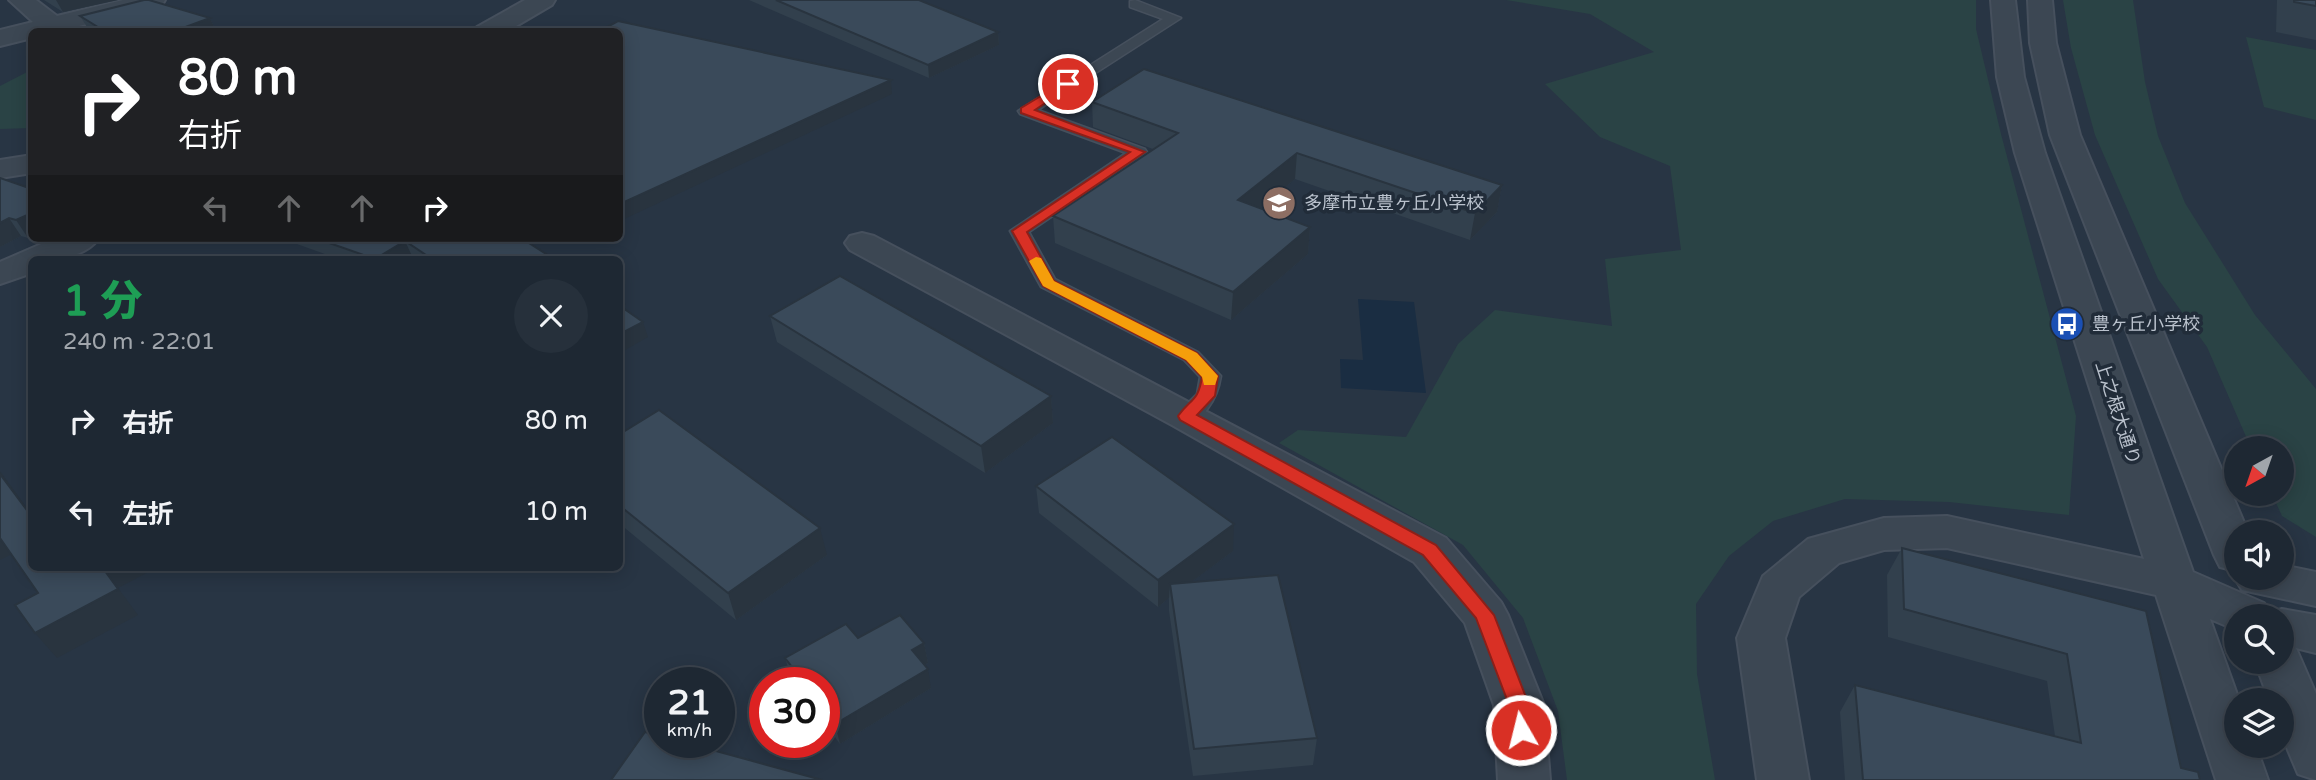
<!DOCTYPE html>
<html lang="ja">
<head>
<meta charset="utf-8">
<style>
	:root { --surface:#1e2833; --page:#26303b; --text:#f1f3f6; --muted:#a1a6ac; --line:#3c444e }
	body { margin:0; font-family:"Varela Round","Noto Sans JP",sans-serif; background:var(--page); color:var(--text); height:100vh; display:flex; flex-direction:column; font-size:26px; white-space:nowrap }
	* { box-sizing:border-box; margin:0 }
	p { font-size:23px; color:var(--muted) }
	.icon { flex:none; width:38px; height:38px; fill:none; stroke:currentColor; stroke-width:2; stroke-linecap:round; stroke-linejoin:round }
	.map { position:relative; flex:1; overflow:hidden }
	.details { position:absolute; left:28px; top:256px; width:595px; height:315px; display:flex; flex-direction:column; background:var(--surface); border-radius:10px; box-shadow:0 4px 18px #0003,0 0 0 2px var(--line) }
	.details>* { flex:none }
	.banner { position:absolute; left:28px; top:28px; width:595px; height:214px; border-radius:10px; box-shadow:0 4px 18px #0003,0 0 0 2px var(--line); background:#202124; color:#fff; overflow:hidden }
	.needle { width:46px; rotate:220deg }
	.tools { position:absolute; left:2224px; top:436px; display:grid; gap:14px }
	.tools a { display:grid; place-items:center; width:70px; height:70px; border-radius:50%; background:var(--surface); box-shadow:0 4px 18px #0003,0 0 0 2px var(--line); font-size:35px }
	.speed { position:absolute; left:644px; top:667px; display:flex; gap:14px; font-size:35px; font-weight:700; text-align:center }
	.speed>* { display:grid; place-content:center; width:91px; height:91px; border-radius:50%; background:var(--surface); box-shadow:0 4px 18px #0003,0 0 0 2px var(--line); line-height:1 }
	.speed small { font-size:18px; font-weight:400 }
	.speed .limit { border:10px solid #d22; background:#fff; color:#111 }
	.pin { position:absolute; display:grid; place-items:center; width:60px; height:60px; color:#fff; margin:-30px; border:4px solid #fff; border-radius:50%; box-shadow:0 2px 7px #0007 }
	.me { position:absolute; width:77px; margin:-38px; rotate:352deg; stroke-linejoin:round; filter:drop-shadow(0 0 5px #0008) }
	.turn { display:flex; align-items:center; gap:24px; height:147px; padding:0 35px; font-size:32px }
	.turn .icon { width:91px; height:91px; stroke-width:2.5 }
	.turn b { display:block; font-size:49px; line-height:60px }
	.lanes { display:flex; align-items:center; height:66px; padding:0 35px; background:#0003; justify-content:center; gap:35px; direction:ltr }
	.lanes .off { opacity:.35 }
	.round { display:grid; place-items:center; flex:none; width:74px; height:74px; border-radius:37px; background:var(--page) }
	.summary { display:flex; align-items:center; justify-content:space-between; height:119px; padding:0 35px }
	h1 { font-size:42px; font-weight:800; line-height:52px; color:#1e9e55 }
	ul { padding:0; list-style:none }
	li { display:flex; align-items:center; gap:21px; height:91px; padding:0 35px }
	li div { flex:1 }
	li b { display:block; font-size:26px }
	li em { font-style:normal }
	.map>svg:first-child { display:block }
	.green { fill:#2a4345 }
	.water { fill:#1a2d42 }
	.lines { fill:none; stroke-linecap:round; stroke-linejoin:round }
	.service-casing { stroke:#46505d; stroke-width:3 }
	.minor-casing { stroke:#46505d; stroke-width:4 }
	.tertiary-casing { stroke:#46505d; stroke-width:4 }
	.service { fill:#3c4753; fill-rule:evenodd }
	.minor { fill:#3c4753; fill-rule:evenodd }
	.tertiary { fill:#3c4753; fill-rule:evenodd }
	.wall { fill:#32404d }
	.shaded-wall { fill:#29343f }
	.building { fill:#3a4a5a; stroke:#29343f; stroke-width:2 }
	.route { fill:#d93025; stroke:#8d1f18; stroke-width:2 }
	.slow { fill:#f59e0b }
	.labels { text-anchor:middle; stroke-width:7; stroke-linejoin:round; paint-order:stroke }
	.poi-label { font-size:18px; fill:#bac2cd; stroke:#212c39; text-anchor:start }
	.street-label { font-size:18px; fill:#bac2cd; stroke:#212c39 }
</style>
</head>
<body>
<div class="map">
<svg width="2316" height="780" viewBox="0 0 2316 780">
	<rect width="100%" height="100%" fill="#283544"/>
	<path class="green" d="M1506,0H1976V29L2001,134L2076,416L2069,515L1949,502L1845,499L1773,521L1729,556L1696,604L1697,674L1715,780H1567L1558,711L1523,618L1463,545L1279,443L1298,430L1406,437L1458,344L1495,310L1612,326L1605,259L1681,250L1670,166L1600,137L1545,84L1654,52L1590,14Z
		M2063,0H2133L2145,82L2158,136L2185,203L2255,315L2316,389V537L2282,516L2272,494H2282V448H2251L2207,347L2158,279L2095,135L2071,48Z
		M2246,37L2316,50V120L2264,107Z
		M31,70V128L0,129V86Z"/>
	<path class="water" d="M1358,299L1414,302L1426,393L1341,388L1340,359L1363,360Z"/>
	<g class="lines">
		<g class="service-casing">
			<path id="service" d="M1135,0L1181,18L1038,110L1145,149L1147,152L1029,232L1055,279L1198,352L1221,376C1218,396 1203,428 1178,421L1175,416L1197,394L1200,377L1184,360L1041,287L1010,231L1126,153L1020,114L1018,111L1163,19L1130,7V1Z"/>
		</g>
		<g class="minor-casing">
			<path id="minor" d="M9,0H36L57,16L123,0H165L162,5L71,28L74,32H32V38L0,46V30L33,22Z
				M32,155V173L0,178V160Z
				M862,233L874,236L1446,538L1501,602L1508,615L1544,705L1550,780H1498L1494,705L1465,623L1414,562L1172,425L850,250L845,243L850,236Z"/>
		</g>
		<g class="tertiary-casing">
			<path id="tertiary" d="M525,0H555L552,5L506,32H473L477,27Z
				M1991,0H2015L2024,77L2045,153L2193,572L2264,603L2269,613L2282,609L2316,615V653L2296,648L2316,694V780L2298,774L2282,736V700H2269L2255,662H2282V616H2236V630L2210,619L2239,700H2236V746H2256L2268,780H2216L2156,595L1947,548L1884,550L1839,563L1799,597L1785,638L1809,780H1757L1737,638L1763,576L1808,539L1884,518L1947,516L2144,559L2015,153L1997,77Z
				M2028,0H2052L2056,43L2080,135L2248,532H2236V571L2220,567L2214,555L2050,135L2030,43Z
				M55,238H99C84,259 55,259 32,259V273L0,284V262Z
				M2282,565L2316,572V606L2242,590L2235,578H2282Z"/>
		</g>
		<use href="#service" class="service"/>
		<use href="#minor" class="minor"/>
		<use href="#tertiary" class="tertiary"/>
	</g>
	<path class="wall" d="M44,0H118L63,12Z
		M749,0H919L998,32L999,45L929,78Z
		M2277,0H2316V40L2276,32Z
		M80,16L210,18L215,29L208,32H94L87,27Z
		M1092,102L1502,185L1497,212L1470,240L1295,179L1260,208L1310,227L1308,254L1231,320L1055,243L1053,216L1153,149L1093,127Z
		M0,178L28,238L21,236L0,247Z
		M280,238H521L554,259H416L412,256L407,259H339Z
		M770,316L1051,396L1053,423L985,473L777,342Z
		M620,434L827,555L736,620L620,524Z
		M1036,486L1233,551L1191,582L1317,738L1313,765L1193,776L1169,611V598L1158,607L1039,513Z
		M1902,548L2146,611L2181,768L2200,780H1845L1840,712L1855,685L2055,736L2047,681L1888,637L1887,575Z
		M858,638L924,643L928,663L924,665L931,688L840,744L824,722V682H795L791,677L785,658Z"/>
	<path class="shaded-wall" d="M56,0H118L63,12Z
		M210,18L215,29L208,32H172Z
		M998,32L999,45L929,78L928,65Z
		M891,80L892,94L620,221V204Z
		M1297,153L1295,179L1237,227L1238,200Z
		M1502,185L1497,212L1470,240L1475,213Z
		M32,213V236L28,238L16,220Z
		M9,218L21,236L0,247V223Z
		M1310,227L1308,254L1231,320L1233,292Z
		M405,241L412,256L407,259H376Z
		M643,322L648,337L620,353V334Z
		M1051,396L1053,423L985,473L981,446Z
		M0,471L32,515V517L0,474Z
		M1234,524L1233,551L1171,597L1170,584L1169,598L1158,607V580Z
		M820,528L827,555L736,620L728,593Z
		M0,537L14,553L0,560Z
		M102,567H158L118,588L138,615L57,658L35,633Z
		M924,643L928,663L916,669L912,650Z
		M928,669L931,688L840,744L835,724Z"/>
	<path class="building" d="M144,0H149L210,18L172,32H106L80,16Z
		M776,0H919L998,32L928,65Z
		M2294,0H2316V6L2294,2Z
		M618,21L891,80L620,204V32H598Z
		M1144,69L1502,185L1475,213L1297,153L1238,200L1310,227L1233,292L1053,216L1178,133L1092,102Z
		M0,178L32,189V213L16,220L9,218L0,223Z
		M315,238H521L554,259H432L405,241L375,259Z
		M156,256L166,259H151Z
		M840,276L1051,396L981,446L770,316Z
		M620,301L624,304L620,306L643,322L620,334Z
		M659,410L820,528L728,593L620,506V434Z
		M1112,437L1234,524L1158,580L1036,486Z
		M0,474L32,517V567H102L118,589L35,633L15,605L38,593L0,538Z
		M1902,548L2146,611L2181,768L2198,772L2200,780H1863L1855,685L2081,743L2067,654L1904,609Z
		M1278,575L1317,738L1194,749L1170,584Z
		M900,615L924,643L912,650L928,669L835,724L824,710V682H804L785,658L846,624L858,638Z
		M645,732L660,736V742H683L822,780H611Z"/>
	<path class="route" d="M1064,82L1074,84L1035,110L1145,152L1027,232L1054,281L1197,353L1218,376L1215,396L1197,415L1436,545L1494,615L1529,705L1531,730L1528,737L1521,739L1513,737L1510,730L1509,705L1476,618L1423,555L1180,420L1178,416C1191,398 1198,402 1202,377L1186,360L1043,286L1012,231L1130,152L1021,113V108Z"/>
	<path class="slow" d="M1036,257L1041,258L1054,281L1197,353L1218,376L1215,385H1204L1202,377L1186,360L1043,286L1029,261Z"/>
	<defs>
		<g id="school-disc" transform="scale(1.75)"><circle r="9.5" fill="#8d6e63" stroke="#212c39"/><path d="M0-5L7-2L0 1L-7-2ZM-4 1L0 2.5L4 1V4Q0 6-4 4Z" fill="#fff"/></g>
		<g id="bus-disc" transform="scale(1.75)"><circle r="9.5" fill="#1a4fb4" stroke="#212c39"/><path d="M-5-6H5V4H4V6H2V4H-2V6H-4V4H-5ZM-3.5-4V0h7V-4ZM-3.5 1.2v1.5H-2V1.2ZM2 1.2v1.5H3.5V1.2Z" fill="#fff"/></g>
	</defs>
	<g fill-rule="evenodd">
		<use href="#school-disc" x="1279" y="203"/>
		<use href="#bus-disc" x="2067" y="324"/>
	</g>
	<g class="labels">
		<g class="poi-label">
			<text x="1304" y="209">多摩市立豊ヶ丘小学校</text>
			<text x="2092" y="330">豊ヶ丘小学校</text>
		</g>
		<g class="street-label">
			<text transform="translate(2118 413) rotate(72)" y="6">上之根大通り</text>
		</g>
	</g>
</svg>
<div class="tools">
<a><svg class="needle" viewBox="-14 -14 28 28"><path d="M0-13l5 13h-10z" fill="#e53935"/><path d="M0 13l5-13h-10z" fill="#a1a6ac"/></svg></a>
<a><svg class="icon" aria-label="sound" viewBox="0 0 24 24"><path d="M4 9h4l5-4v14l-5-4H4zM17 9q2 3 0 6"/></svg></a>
<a><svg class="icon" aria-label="search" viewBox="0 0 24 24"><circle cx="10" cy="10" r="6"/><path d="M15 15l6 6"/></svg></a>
<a><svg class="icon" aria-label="layers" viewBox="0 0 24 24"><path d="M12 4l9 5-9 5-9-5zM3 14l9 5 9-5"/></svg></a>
</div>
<div class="speed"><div>21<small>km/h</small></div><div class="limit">30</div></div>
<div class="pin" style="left:1068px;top:84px;background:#d93025"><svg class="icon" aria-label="arrive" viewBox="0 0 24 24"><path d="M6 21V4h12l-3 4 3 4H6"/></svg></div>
<svg class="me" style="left:1521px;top:730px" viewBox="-20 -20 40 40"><circle r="17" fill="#d93025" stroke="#fff" stroke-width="3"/><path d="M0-11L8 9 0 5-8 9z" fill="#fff"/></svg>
<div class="banner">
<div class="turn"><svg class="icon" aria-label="right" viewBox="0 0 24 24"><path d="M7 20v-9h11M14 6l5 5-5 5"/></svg><div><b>80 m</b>右折</div></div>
<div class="lanes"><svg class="icon off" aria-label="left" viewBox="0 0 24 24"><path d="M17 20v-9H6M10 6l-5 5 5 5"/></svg><svg class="icon off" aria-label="ahead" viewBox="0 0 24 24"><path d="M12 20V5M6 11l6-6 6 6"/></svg><svg class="icon off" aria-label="ahead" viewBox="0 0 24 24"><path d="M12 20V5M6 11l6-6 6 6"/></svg><svg class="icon" aria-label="right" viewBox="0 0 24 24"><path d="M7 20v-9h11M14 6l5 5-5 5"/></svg></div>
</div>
<section class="details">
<div class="summary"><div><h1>1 分</h1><p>240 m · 22:01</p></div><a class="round"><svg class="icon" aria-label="close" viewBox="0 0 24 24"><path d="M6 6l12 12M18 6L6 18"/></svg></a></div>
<ul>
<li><svg class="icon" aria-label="right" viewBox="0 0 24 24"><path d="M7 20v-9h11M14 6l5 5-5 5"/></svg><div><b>右折</b></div><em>80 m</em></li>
<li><svg class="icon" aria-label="left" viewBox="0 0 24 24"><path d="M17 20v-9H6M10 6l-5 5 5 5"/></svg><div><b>左折</b></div><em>10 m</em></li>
</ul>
</section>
</div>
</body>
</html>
